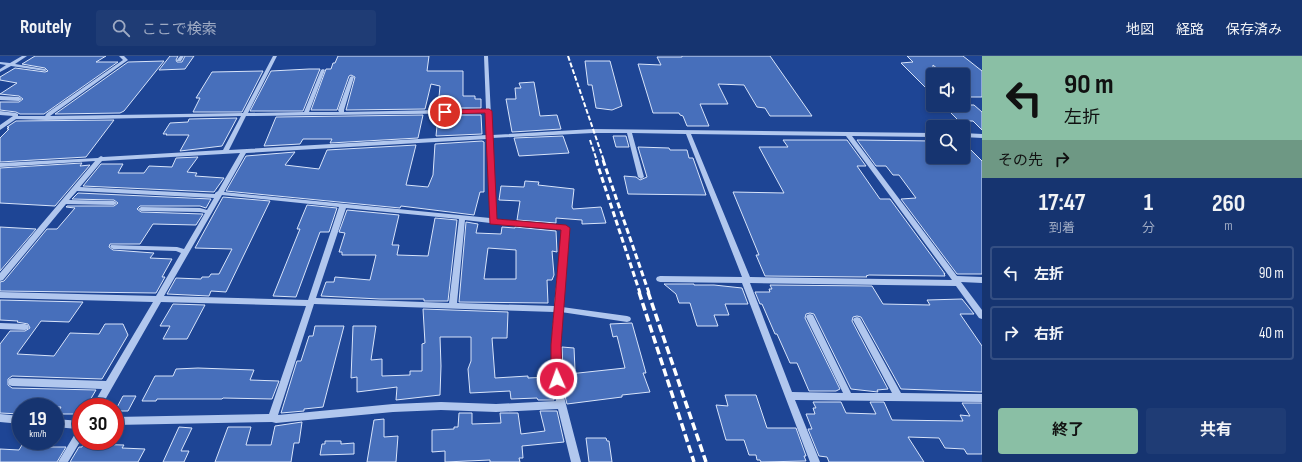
<!DOCTYPE html>
<html lang="ja">
<head>
<meta charset="utf-8">
<style>
	:root { --surface:#163470; --page:#1f3c75; --text:#f1f3f6; --muted:#9eaac3; --line:#354f83; --accent:#8abfa5 }
	body { margin:0; font-family:"Sofia Sans Condensed","Noto Sans JP",sans-serif; background:var(--page); color:var(--text); height:100vh; display:flex; flex-direction:column; font-size:15px; white-space:nowrap }
	* { box-sizing:border-box; margin:0 }
	p { font-size:13px; color:var(--muted) }
	.icon { flex:none; width:22px; height:22px; fill:none; stroke:currentColor; stroke-width:2; stroke-linecap:round; stroke-linejoin:round }
	.map { position:relative; flex:1; overflow:hidden }
	.details { display:flex; flex-direction:column; background:var(--surface); width:320px }
	.details>* { flex:none }
	.guide { background:#8abfa5; color:#111; overflow:hidden }
	.buttons { position:absolute; left:926px; top:12px; display:grid; gap:8px }
	.buttons a { display:grid; place-items:center; width:44px; height:44px; border-radius:4px; background:var(--surface); box-shadow:0 2px 6px #0003,0 0 0 1px var(--line); font-size:20px }
	.speed { position:absolute; left:12px; top:342px; display:flex; gap:8px; font-size:20px; font-weight:700; text-align:center }
	.speed>* { display:grid; place-content:center; width:52px; height:52px; border-radius:50%; background:var(--surface); box-shadow:0 2px 6px #0003,0 0 0 1px var(--line); line-height:1 }
	.speed small { font-size:10px; font-weight:400 }
	.speed .limit { border:6px solid #d22; background:#fff; color:#111 }
	.pin { position:absolute; display:grid; place-items:center; width:34px; height:34px; color:#fff; margin:-17px; border:2px solid #fff; border-radius:50%; box-shadow:0 1px 4px #0007 }
	.me { position:absolute; width:44px; margin:-22px; rotate:358deg; stroke-linejoin:round; filter:drop-shadow(0 0 3px #0008) }
	.turn { display:flex; align-items:center; gap:14px; height:84px; padding:0 16px; font-size:18px }
	.turn .icon { width:52px; height:52px; stroke-width:2.5 }
	.turn b { display:block; font-size:28px; line-height:34px }
	.then { display:flex; align-items:center; height:38px; padding:0 16px; background:#0003; gap:8px; font-size:15px }
	.eta { display:flex; justify-content:space-evenly; align-items:center; height:68px; text-align:center }
	.eta b { font-size:24px; font-weight:700; line-height:28px }
	.primary-button { display:flex; gap:8px; margin-top:auto; padding:8px 16px }
	.primary-button a { flex:1; height:46px; border-radius:4px; background:var(--accent); color:#111; font-size:16px; font-weight:700; line-height:46px; text-align:center }
	.primary-button a+a { background:var(--page); color:var(--text) }
	ul { padding:0; list-style:none }
	li { display:flex; align-items:center; gap:12px; height:54px; margin:0 8px 6px; padding:0 8px; border:2px solid var(--line); border-radius:4px }
	li div { flex:1 }
	li b { display:block; font-size:15px }
	li em { font-style:normal }
	header { display:flex; align-items:center; gap:24px; box-sizing:border-box; height:56px; padding:0 20px; background:var(--surface); border-bottom:1px solid var(--line) }
	header strong { font-size:19px }
	nav { display:flex; gap:22px; margin-inline-start:auto; font-size:14px }
	.search { width:280px; height:36px; background:var(--page); display:flex; align-items:center; gap:10px; box-sizing:border-box; padding:0 14px; border-radius:4px; color:var(--muted); font-size:15px }
	main { display:flex; flex:1; min-height:0 }
	.map>svg:first-child { display:block }
	.building { fill:#476fbb; stroke:#d8e4fa; fill-rule:evenodd }
	.lines { fill:none; stroke-linecap:round; stroke-linejoin:round }
	.minor { fill:#b1c7ee; fill-rule:evenodd }
	.rail-far2 { stroke:#fff; stroke-width:2; stroke-dasharray:5 2; stroke-linecap:butt }
	.rail-far1 { stroke:#fff; stroke-width:3; stroke-dasharray:6 3; stroke-linecap:butt }
	.rail { stroke:#fff; stroke-width:3.5; stroke-dasharray:8 3.5; stroke-linecap:butt }
	.route { fill:#e11d48; stroke:#92132f }
</style>
</head>
<body>
<header>
<strong>Routely</strong>
<div class="search"><svg class="icon" aria-label="search" viewBox="0 0 24 24"><circle cx="10" cy="10" r="6"/><path d="M15 15l6 6"/></svg>ここで検索</div>
<nav><a>地図</a><a>経路</a><a>保存済み</a></nav>
</header>
<main>
<div class="map">
<svg width="982" height="406" viewBox="0 0 982 406">
	<rect width="100%" height="100%" fill="#1e4595"/>
	<path class="building" d="M35,0H106L96,6H118L44,58H20L16,56L0,54V46H19L23,43L19,40L0,38L17,27L0,24V21L15,12L45,16L48,15L45,12L22,8Z
		M170,0H178L176,4L177,6H182L185,0H194L185,13L159,14Z
		M338,0H429L427,15H463V40H475V43H481V52H438L440,30L431,28L425,53L346,54L355,21L351,19L349,20L337,54H311L326,13H331L333,7H335Z
		M682,0H770L812,60H770L765,52L757,51L744,29L718,28L728,48H700L709,70H687L683,60L680,59L679,57H653L638,8L661,9L657,1H682Z
		M907,0H963L982,15V41H970L963,35V19H945L933,9V39L901,7L913,6Z
		M164,5L124,55L120,57L55,58L128,6Z
		M585,5H610L622,50L612,54L596,52L592,29H588Z
		M309,13H320L303,55H250L271,15Z
		M263,15L242,56H193L200,42H196L212,16Z
		M534,26L540,60L557,59L561,73L512,76L506,43H516L515,32H521L519,27Z
		M943,49H974L982,56V74L973,65H959Z
		M423,59L418,82L330,87L332,83H303L300,88L264,90L276,61Z
		M438,59H481L482,78L436,80Z
		M237,62L222,90L180,95L189,79H166L167,78H163L170,67L188,66L189,63Z
		M114,64L86,101L0,106V82L9,73H7L9,71H7L16,65Z
		M563,80L569,97L519,100L514,82Z
		M613,80H626L629,91H616Z
		M783,84H847L866,110H857L880,143H890L945,218L944,217L945,220L869,219L866,220L867,221L765,220L756,199H759L733,136L784,137L759,91H788Z
		M857,84L933,85V101H963V94H971L982,105V218H957L901,143L916,142L899,119H893L886,110H876Z
		M482,85L484,86V136H480L474,159L401,150L400,152L226,135L246,100L295,96L285,109L319,113L327,94L416,89L406,129L428,131L433,119L435,88Z
		M638,91L669,92L670,94H687L689,102H693L706,139L628,138L624,120L636,121L640,124L647,121Z
		M198,101L187,116L197,117L195,120L224,122L214,136L83,130L101,108H123L118,117H144L149,110L172,111L176,102Z
		M82,107L80,110L90,109L55,150L0,147V112Z
		M525,125L539,126L538,129L574,133L572,151L573,153L601,151L606,167L582,168V164L556,162V167L517,164L520,145L499,144L501,130L524,131Z
		M78,137L211,143L206,152L200,150H140L137,153L141,156L203,158L196,169L153,168L140,188H110L109,191L113,194L154,197L150,202L172,203L162,221H165L156,237L0,235V226L4,225L47,173H57L75,152L66,151L67,150H114L118,147L114,144L72,143Z
		M223,141L270,145L226,236L211,235L209,240L167,238L176,222L201,223L202,221H209L211,218H219L232,193L195,192Z
		M307,149L337,152L329,176H320L296,241L273,240L300,173H297Z
		M347,154L399,159L392,189H399L397,199L428,200L435,162L457,164L448,245H424V243H380L321,240L326,226H334L335,221L370,224L376,199H342V196H339L345,177L339,176Z
		M466,166L478,168L476,177L501,178L502,171L515,172V171L556,175L557,196L552,195L554,219L552,224H547L548,247L459,246ZM488,192L516,194V223H484Z
		M0,171L36,173L0,215Z
		M664,228H694V229H714L742,232L748,248H725L729,259H714L718,270H697L690,247H679L676,238Z
		M770,229L872,230L883,248L930,249L927,244L962,243L974,258H960L982,290V336L901,333L861,261L857,260L853,261L852,265L888,333L877,334L878,336L851,333L814,258L810,257L806,258L805,262L840,333L836,335H809L797,307H790L777,278H775L762,248H760L755,236H770L769,233H772Z
		M0,244L83,246L69,266L41,265L17,298L54,300L70,277L99,278L105,268H123L128,279L102,323L12,320L8,323V329L12,332L96,334L86,351L81,350L77,358H57L61,351H21V358L0,357V288L10,275H25L30,272L28,268L17,266L18,265L0,264Z
		M173,248L205,249L187,283H163L170,270H160Z
		M423,253L508,256L507,282H492L495,322L528,320V322L548,321L551,338L553,337L554,344H538L537,342L511,343L510,335L470,337L468,313L471,305V281H440L441,310L440,339L396,344L397,331L357,336V321L351,322L353,270H376L371,304L382,303V320L410,319V315H422V288L425,287Z
		M632,267L646,317H643L650,336L622,339V341L567,348L564,336L573,335L569,318L625,312L617,280L613,281L610,268Z
		M315,270H344L323,351L304,353V355L281,357L297,305H301L309,280H313Z
		M562,291L574,292L575,314L563,313Z
		M198,312L254,314L250,324L279,325L272,343L223,342L222,343H157L156,345H142L155,320H173L176,313Z
		M725,339H756L767,372H796L806,400H804L806,405L761,406L760,404H757L756,399H749L744,384H726L716,349L728,350Z
		M123,340H136L128,355H115Z
		M813,346H841L846,357L876,358L870,346H884L892,364L963,365L960,359L970,360L962,347H982V398H967L964,393L945,392L939,382L908,381L924,406H829L827,401L819,400L808,373H812L806,358H815L813,352H816Z
		M540,355H557L564,386L522,390L523,402H519L520,406H490V404L445,406V395L432,396V374L454,373V371H458L459,357H472V368L501,367L500,357H518L521,378L545,375Z
		M384,363V381L398,380L396,406H367L374,364Z
		M302,366L299,387H294L291,406H215L228,371H251L246,389H271L275,370Z
		M179,371L192,372L181,395H189L184,406H163Z
		M586,382H606L607,385H609L612,406H589Z
		M325,385H341V388L354,387V398L320,399L322,388H325Z
		M83,388L124,389L122,392L145,393L138,406H70L79,391H82Z
		M22,389H44L43,391H66L57,406H0V393L19,394Z"/>
	<g class="lines">
		<path class="minor" d="M22,0H27L15,8L45,13L47,14L45,15L11,10L0,16V13L6,9L0,8V6L10,7Z
			M119,0H124L128,4L50,60L243,57L273,0H277L248,57L304,56L321,14L323,13L325,14L309,56H339L338,54L350,21L352,20L354,21L344,54V56L486,53L484,0H488L492,79L593,73L933,77V81L852,80L957,220L982,221V227L961,226L982,254V263L979,262L956,230L750,227L792,336L843,337L806,261L807,259L810,258L813,259L851,337H892L853,264L854,262L857,261L860,262L901,337L982,338V346L795,344L820,406H810L742,227L660,226L657,225L656,223L657,221L660,220L742,221L686,78L632,77L644,121L641,123L638,121L627,77H593L492,82L496,163L566,170L569,172L562,251L627,260L630,261L631,263L630,265L627,266L561,256L560,303L562,333L581,406H571L558,353L496,356L441,354L393,356L276,367L272,366L115,369V361L269,358L306,250L161,246L101,351H92L102,333L12,330L9,329L8,326L9,323L12,322L106,325L153,246L0,242V236L156,240L181,197L176,195L113,193L110,191L111,189L177,191L184,193L205,157L200,156L141,155L138,153L141,151L200,152L207,154L214,142L77,135L69,144L114,145L117,147L114,149L66,148L3,224L0,225V217L95,105L0,111V107L98,102L101,100L103,101L223,94L241,60L46,64L16,63L0,74V69L13,60L0,59V55L16,57L18,58V60H45L47,57L123,4ZM486,57L487,79L229,94L246,60ZM691,78L846,80L952,224L750,221ZM487,83L490,162L224,136L246,97ZM240,97L218,135L215,137V138L80,131L102,105ZM222,139L339,151L308,244L164,240ZM346,152L459,163L449,247L316,242ZM465,164L490,167L493,168L496,167L562,174L554,250L457,247ZM314,248L554,256C551,285 550,316 556,345L496,348L441,346L393,348L278,359Z
			M180,0H184L181,5H177V4Z
			M0,40L19,41L22,43L19,45L0,44Z
			M963,77L982,78V82L963,81Z
			M0,267L25,268L28,269L29,271L28,273L25,274L0,273Z
			M0,358L21,360V368L0,366Z
			M55,363L81,365V384L68,406H58L78,373L55,371Z"/>
		<path class="rail-far2" d="M568,0L604,105
			M590,84L597,105"/>
		<path class="rail-far1" d="M596,104L640,237
			M603,104L649,237"/>
		<path class="rail" d="M639,236L694,406
			M648,236L706,406"/>
	</g>
	<path class="route" d="M489,53L492,55L497,163L566,169L570,172L561,289L562,323L561,326L557,328L553,326L551,323V289L561,174L490,168L485,57L445,58L441,56L445,54Z"/>
</svg>
<div class="buttons">
<a><svg class="icon" aria-label="sound" viewBox="0 0 24 24"><path d="M4 9h4l5-4v14l-5-4H4zM17 9q2 3 0 6"/></svg></a>
<a><svg class="icon" aria-label="search" viewBox="0 0 24 24"><circle cx="10" cy="10" r="6"/><path d="M15 15l6 6"/></svg></a>
</div>
<div class="speed"><div>19<small>km/h</small></div><div class="limit">30</div></div>
<div class="pin" style="left:445px;top:56px;background:#d93025"><svg class="icon" aria-label="arrive" viewBox="0 0 24 24"><path d="M6 21V4h12l-3 4 3 4H6"/></svg></div>
<svg class="me" style="left:557px;top:323px" viewBox="-20 -20 40 40"><circle r="17" fill="#e11d48" stroke="#fff" stroke-width="3"/><path d="M0-11L8 9 0 5-8 9z" fill="#fff"/></svg>
</div>
<section class="details">
<div class="guide">
<div class="turn"><svg class="icon" aria-label="left" viewBox="0 0 24 24"><path d="M17 20v-9H6M10 6l-5 5 5 5"/></svg><div><b>90 m</b>左折</div></div>
<div class="then">その先<svg class="icon" aria-label="right" viewBox="0 0 24 24"><path d="M7 20v-9h11M14 6l5 5-5 5"/></svg></div>
</div>
<div class="eta">
<div><b>17:47</b><p>到着</p></div>
<div><b>1</b><p>分</p></div>
<div><b>260</b><p>m</p></div>
</div>
<ul>
<li><svg class="icon" aria-label="left" viewBox="0 0 24 24"><path d="M17 20v-9H6M10 6l-5 5 5 5"/></svg><div><b>左折</b></div><em>90 m</em></li>
<li><svg class="icon" aria-label="right" viewBox="0 0 24 24"><path d="M7 20v-9h11M14 6l5 5-5 5"/></svg><div><b>右折</b></div><em>40 m</em></li>
</ul>
<div class="primary-button"><a>終了</a><a>共有</a></div>
</section>
</main>
</body>
</html>
